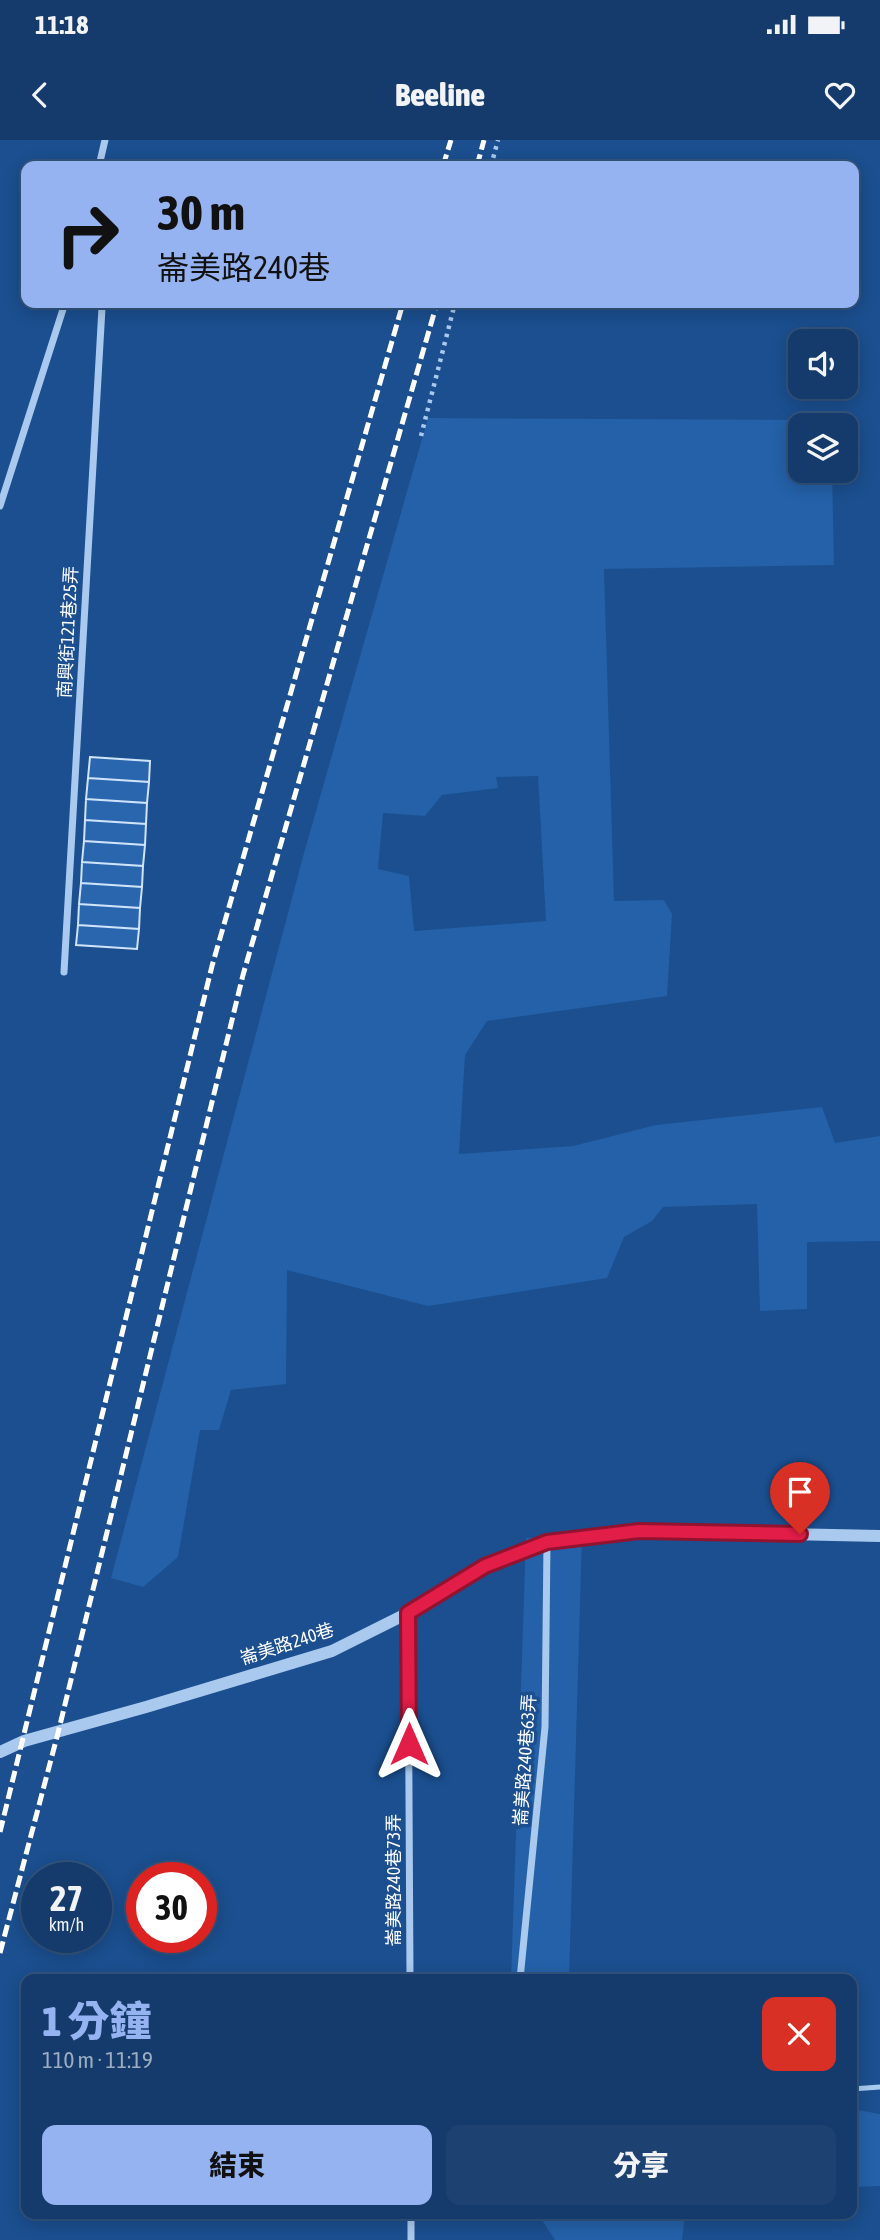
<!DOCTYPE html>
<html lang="zh-TW">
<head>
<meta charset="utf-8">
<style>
	:root { --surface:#143b6b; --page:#1d4271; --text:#f1f3f6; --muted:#9dadc1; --line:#33557e; --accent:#95b2f1 }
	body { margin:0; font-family:"Asap Condensed","Noto Sans TC",sans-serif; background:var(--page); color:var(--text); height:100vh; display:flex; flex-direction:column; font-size:26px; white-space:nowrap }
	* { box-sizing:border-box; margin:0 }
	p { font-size:23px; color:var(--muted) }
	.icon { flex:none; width:38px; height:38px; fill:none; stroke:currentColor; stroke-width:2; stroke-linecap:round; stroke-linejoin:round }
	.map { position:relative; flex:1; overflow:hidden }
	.details { position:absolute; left:21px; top:1834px; width:836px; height:245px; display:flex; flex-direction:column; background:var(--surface); border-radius:14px; box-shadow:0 4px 18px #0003,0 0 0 2px var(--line) }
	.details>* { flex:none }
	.guide { position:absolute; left:21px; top:21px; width:838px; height:147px; border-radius:14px; box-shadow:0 4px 18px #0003,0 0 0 2px var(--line); background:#95b2f1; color:#111; overflow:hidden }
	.controls { position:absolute; left:788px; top:189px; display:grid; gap:14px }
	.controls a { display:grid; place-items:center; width:70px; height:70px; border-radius:14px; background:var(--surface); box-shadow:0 4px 18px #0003,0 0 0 2px var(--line); font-size:35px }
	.speed { position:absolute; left:21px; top:1722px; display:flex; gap:14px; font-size:35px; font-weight:700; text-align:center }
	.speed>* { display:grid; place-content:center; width:91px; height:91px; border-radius:50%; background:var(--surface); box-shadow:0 4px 18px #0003,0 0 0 2px var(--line); line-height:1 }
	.speed small { font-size:18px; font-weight:400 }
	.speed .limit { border:10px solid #d22; background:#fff; color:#111 }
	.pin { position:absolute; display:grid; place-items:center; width:60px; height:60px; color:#fff; margin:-72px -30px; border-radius:50% 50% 50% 0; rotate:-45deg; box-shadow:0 0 7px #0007 }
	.pin .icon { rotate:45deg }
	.me { position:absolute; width:77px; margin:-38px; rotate:0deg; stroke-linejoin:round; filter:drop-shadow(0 0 5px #0008) }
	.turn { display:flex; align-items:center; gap:24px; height:147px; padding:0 21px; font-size:32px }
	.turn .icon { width:91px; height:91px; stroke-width:2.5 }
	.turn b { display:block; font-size:49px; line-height:60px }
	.round { display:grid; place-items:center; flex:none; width:74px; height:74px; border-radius:14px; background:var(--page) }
	.head { display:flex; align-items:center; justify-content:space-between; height:119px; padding:0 21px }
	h1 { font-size:42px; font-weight:800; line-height:52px; color:var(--accent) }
	.primary-button { display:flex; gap:14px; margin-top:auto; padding:14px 21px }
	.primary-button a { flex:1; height:80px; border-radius:14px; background:var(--accent); color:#111; font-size:28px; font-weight:800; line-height:80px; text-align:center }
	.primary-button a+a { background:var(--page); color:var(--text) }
	.status { display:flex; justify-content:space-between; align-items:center; height:49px; padding:0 35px; background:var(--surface); direction:ltr }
	.status svg { height:19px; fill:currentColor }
	header { display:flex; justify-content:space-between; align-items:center; height:91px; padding:0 21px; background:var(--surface); font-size:32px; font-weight:800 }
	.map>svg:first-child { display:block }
	.green { fill:#2461a8; fill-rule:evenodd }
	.building { fill:#2a66ad; stroke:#cfe3fa; stroke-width:2 }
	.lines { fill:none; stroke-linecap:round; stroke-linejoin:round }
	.path { stroke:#a9c9ee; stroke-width:4.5; stroke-dasharray:3.5 5; stroke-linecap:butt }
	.service { stroke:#a9c9ee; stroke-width:5 }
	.minor { stroke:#a9c9ee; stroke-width:7 }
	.tertiary { stroke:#a9c9ee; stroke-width:12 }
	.rail { stroke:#fff; stroke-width:5; stroke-dasharray:12 5; stroke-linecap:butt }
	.route-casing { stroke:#92132f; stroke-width:18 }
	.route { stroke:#e11d48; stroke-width:12 }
	.labels { text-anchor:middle; stroke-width:7; stroke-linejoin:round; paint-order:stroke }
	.street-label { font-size:18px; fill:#fff; stroke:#1b4f8f }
</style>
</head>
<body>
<div class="status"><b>11:18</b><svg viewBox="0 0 49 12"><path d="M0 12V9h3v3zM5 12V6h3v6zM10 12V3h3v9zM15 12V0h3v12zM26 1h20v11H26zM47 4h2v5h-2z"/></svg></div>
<header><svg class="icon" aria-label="back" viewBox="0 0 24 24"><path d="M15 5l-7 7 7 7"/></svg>Beeline<svg class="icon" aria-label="heart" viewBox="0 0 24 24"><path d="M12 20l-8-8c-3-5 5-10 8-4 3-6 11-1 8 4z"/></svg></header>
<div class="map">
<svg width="880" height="2100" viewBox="0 0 880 2100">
	<rect width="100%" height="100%" fill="#1b4f8f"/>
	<path class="green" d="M428,278L831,280V285H800V331H832L834,425L604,429L614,761L664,760L672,774L667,856L487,881L465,915L459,1014L573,1006L656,985L822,967L835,1003L880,996V1101L807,1102V1169L760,1171L757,1064L663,1067L652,1081L624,1097L607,1138L428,1166L287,1130L286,1244L231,1250L219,1290H200L178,1417L143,1447L111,1438L304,713ZM538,636L546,781L414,791L409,736L378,729L383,673L425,676L442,655L498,648L496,637Z
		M582,1396L569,1839H511L526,1398Z
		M852,1969L880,1974V2046L852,2047Z
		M538,2074H685L682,2100H555Z"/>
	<path class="building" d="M90,617L150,621L149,642L88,638Z
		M88,638L149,642L147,663L86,659Z
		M86,659L147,663L146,684L85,680Z
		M85,680L146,684L145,705L84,701Z
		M84,701L145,705L143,726L82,722Z
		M82,722L143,726L142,747L81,743Z
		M81,743L142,747L140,768L79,764Z
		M79,764L140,768L139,789L78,785Z
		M78,785L139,789L137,809L76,805Z"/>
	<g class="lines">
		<path class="path" d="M491,26L498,0
			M421,296L455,163"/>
		<path class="service" d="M852,1949L880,1947"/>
		<path class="minor" d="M99,26L105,0
			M0,366L65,163
			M64,832L102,168L89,163
			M408,1473L410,1839
			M520,1839L545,1587L547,1402
			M411,2074V2100"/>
		<path class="tertiary" d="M0,1612L24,1601L146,1567L332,1511L408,1473L485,1426L547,1402L639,1391L880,1396"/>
		<path class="rail" d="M443,26L451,0
			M477,26L484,0
			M0,1692L212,826L403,163
			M0,1813L58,1593L243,835L437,163"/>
	</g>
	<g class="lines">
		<g class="route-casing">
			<path id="route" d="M409,1604L408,1473L485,1426L547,1402L639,1391L800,1394"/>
		</g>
		<use href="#route" class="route"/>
	</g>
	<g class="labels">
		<g class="street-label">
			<text transform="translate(68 492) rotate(-87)" y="6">南興街121巷25弄</text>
			<text transform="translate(287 1504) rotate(-18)" y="6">崙美路240巷</text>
			<text transform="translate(525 1620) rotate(-86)" y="6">崙美路240巷63弄</text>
			<text transform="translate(394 1740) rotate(-90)" y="6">崙美路240巷73弄</text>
		</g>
	</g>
</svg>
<div class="controls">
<a><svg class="icon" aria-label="sound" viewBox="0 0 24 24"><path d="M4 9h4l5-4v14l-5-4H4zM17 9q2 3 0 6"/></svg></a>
<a><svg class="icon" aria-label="layers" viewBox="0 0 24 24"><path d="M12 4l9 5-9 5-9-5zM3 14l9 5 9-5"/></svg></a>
</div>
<div class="speed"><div>27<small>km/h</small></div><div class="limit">30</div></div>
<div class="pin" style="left:800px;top:1394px;background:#d93025"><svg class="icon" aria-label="arrive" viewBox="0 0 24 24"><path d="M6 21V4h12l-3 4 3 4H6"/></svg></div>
<svg class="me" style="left:409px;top:1604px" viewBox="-20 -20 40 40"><path d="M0-17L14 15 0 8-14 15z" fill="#e11d48" stroke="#fff" stroke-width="4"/></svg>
<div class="guide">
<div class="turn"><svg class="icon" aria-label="right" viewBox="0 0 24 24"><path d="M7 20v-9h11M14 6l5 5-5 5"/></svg><div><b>30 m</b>崙美路240巷</div></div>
</div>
<section class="details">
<div class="head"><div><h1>1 分鐘</h1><p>110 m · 11:19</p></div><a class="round" style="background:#d93025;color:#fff"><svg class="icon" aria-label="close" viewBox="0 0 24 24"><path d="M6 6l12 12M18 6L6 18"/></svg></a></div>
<div class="primary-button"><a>結束</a><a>分享</a></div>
</section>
</div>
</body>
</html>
